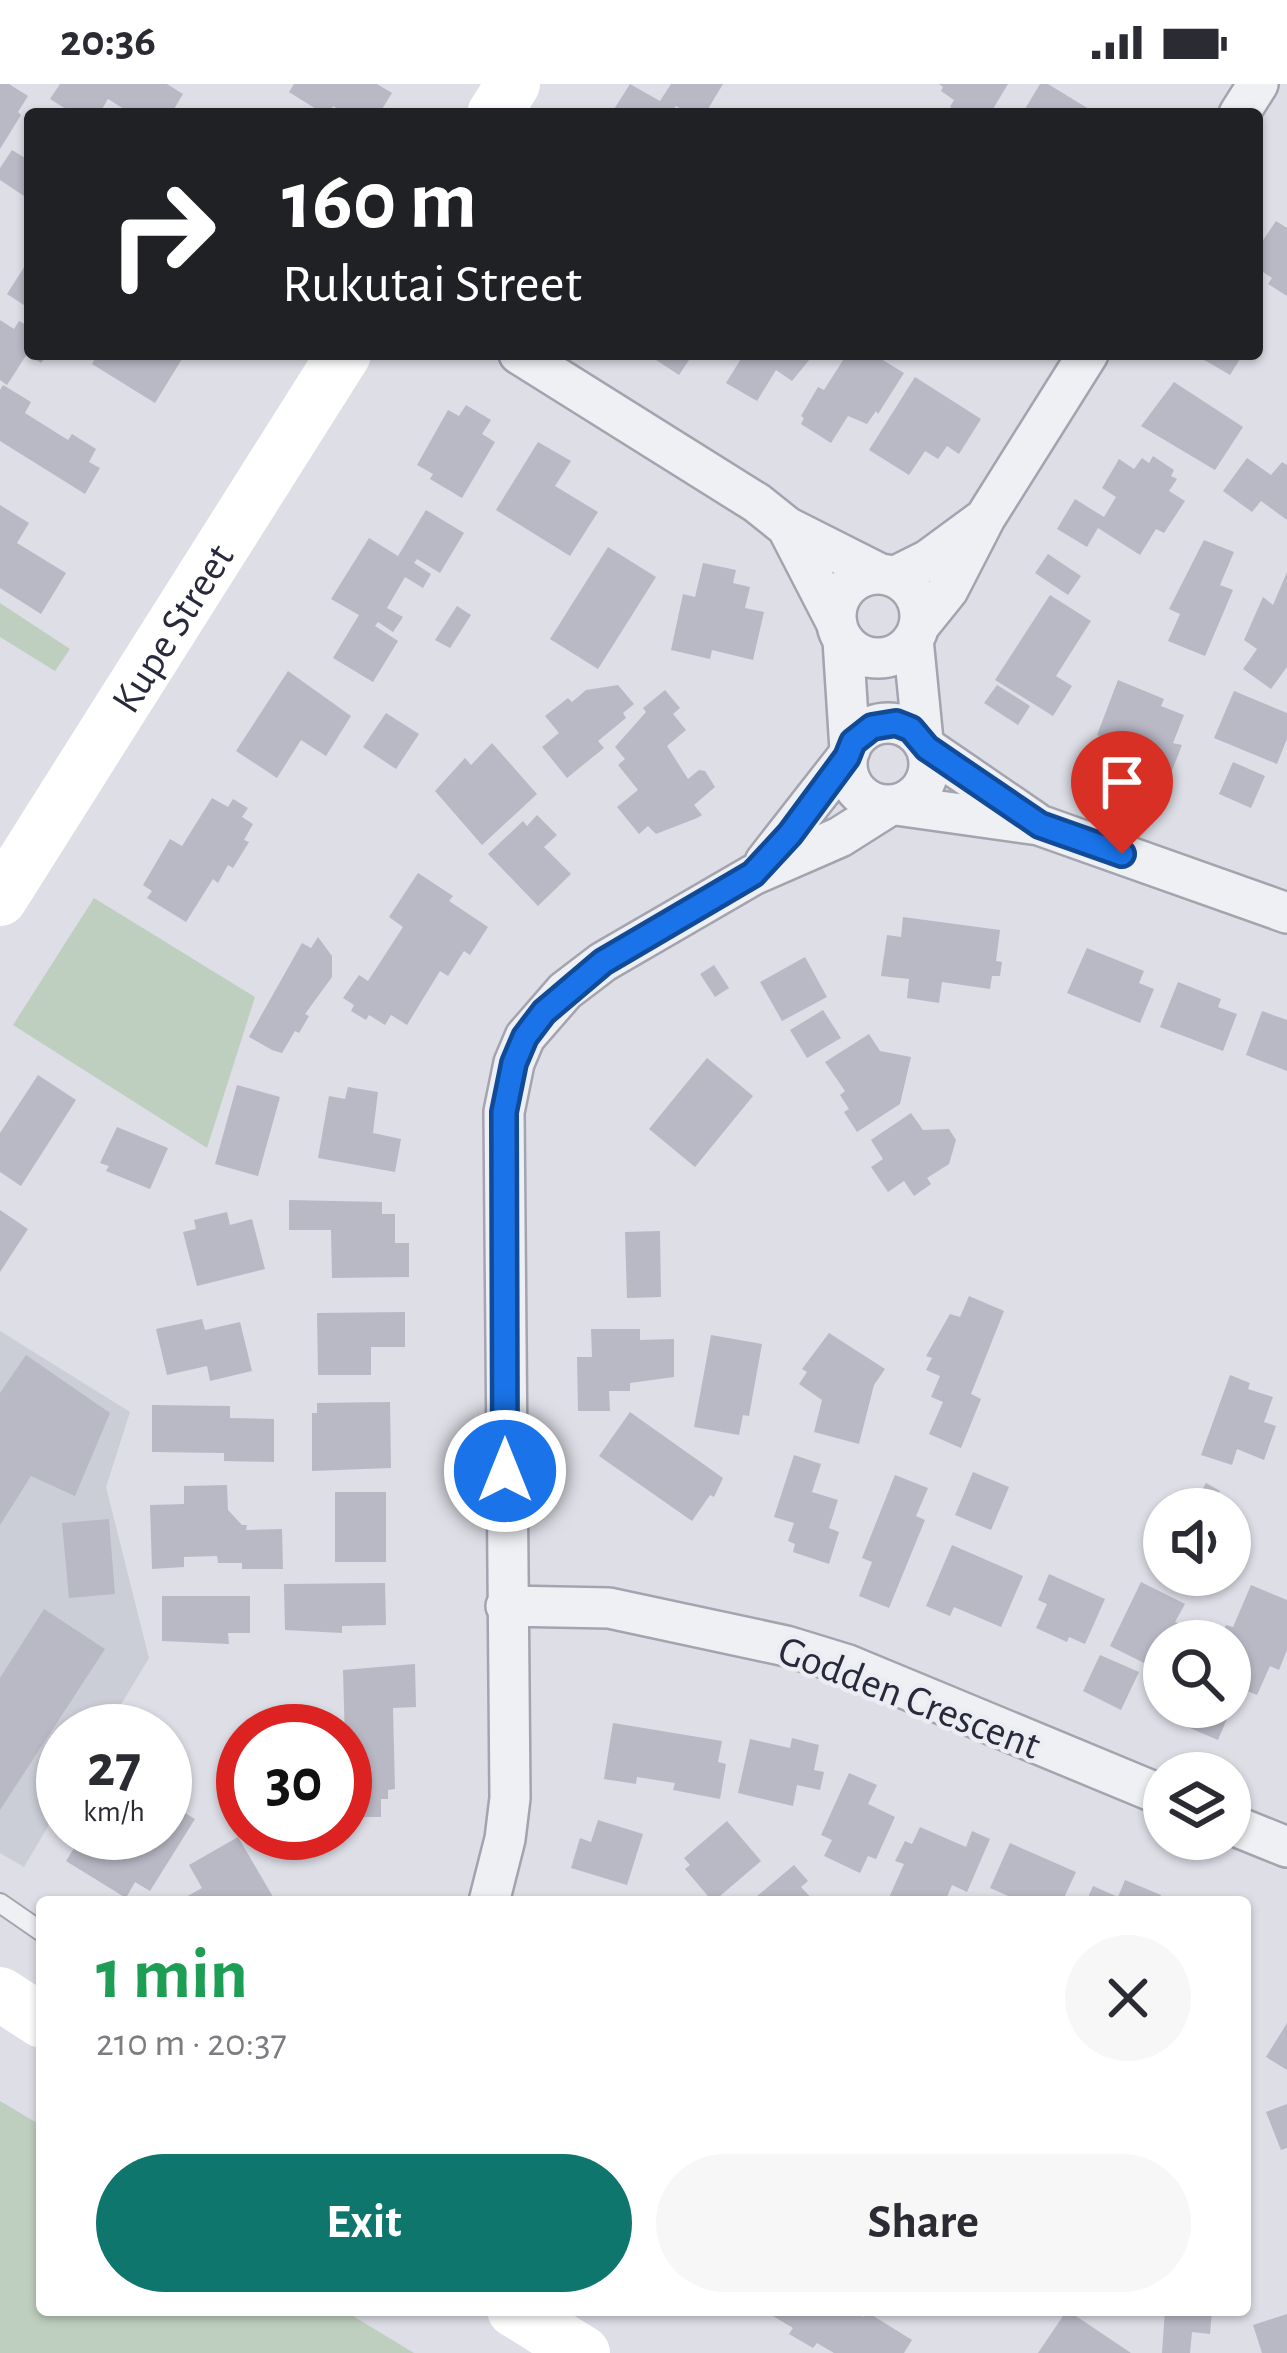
<!DOCTYPE html>
<html lang="en">
<head>
<meta charset="utf-8">
<style>
	:root { --surface:#fff; --page:#f7f7f7; --text:#2b2b33; --muted:#7c7c81; --accent:#0f766e }
	body { margin:0; font-family:"Alegreya Sans",sans-serif; background:var(--page); color:var(--text); height:100vh; display:flex; flex-direction:column; font-size:45px; white-space:nowrap }
	* { box-sizing:border-box; margin:0 }
	p { font-size:39px; color:var(--muted) }
	.icon { flex:none; width:66px; height:66px; fill:none; stroke:currentColor; stroke-width:2; stroke-linecap:round; stroke-linejoin:round }
	.map { position:relative; flex:1; overflow:hidden }
	.side { position:absolute; left:36px; top:1812px; width:1215px; height:420px; display:flex; flex-direction:column; background:var(--surface); border-radius:12px; box-shadow:0 3px 9px #0004 }
	.side>* { flex:none }
	.hud { position:absolute; left:24px; top:24px; width:1239px; height:252px; border-radius:12px; box-shadow:0 3px 9px #0004; background:#202124; color:#fff; overflow:hidden }
	.tools { position:absolute; left:1143px; top:1404px; display:grid; gap:24px }
	.tools a { display:grid; place-items:center; width:108px; height:108px; border-radius:50%; background:var(--surface); box-shadow:0 3px 9px #0004; font-size:60px }
	.speed { position:absolute; left:36px; top:1620px; display:flex; gap:24px; font-size:60px; font-weight:700; text-align:center }
	.speed>* { display:grid; place-content:center; width:156px; height:156px; border-radius:50%; background:var(--surface); box-shadow:0 3px 9px #0004; line-height:1 }
	.speed small { font-size:30px; font-weight:400 }
	.speed .limit { border:18px solid #d22; background:#fff; color:#111 }
	.pin { position:absolute; display:grid; place-items:center; width:102px; height:102px; color:#fff; margin:-123px -51px; border-radius:50% 50% 50% 0; rotate:-45deg; box-shadow:0 0 12px #0007 }
	.pin .icon { rotate:45deg }
	.me { position:absolute; width:132px; margin:-66px; rotate:0deg; stroke-linejoin:round; filter:drop-shadow(0 0 9px #0008) }
	.turn { display:flex; align-items:center; gap:42px; height:252px; padding:0 60px; font-size:54px }
	.turn .icon { width:156px; height:156px; stroke-width:2.5 }
	.turn b { display:block; font-size:84px; line-height:102px }
	.round { display:grid; place-items:center; flex:none; width:126px; height:126px; border-radius:63px; background:var(--page) }
	.overview { display:flex; align-items:center; justify-content:space-between; height:204px; padding:0 60px }
	h1 { font-size:72px; font-weight:700; line-height:90px; color:#1e9e55 }
	.action { display:flex; gap:24px; margin-top:auto; padding:24px 60px }
	.action a { flex:1; height:138px; border-radius:72px; background:var(--accent); color:#fff; font-size:48px; font-weight:700; line-height:138px; text-align:center }
	.action a+a { background:var(--page); color:var(--text) }
	.status { display:flex; justify-content:space-between; align-items:center; height:84px; padding:0 60px; background:var(--surface); direction:ltr }
	.status svg { height:33px; fill:currentColor }
	.map>svg:first-child { display:block }
	.built { fill:#cbcdd7 }
	.green { fill:#bfcfbf }
	.building { fill:#b8b9c5 }
	.lines { fill:none; stroke-linecap:round; stroke-linejoin:round }
	.lane-casing { stroke:#a3a4af; stroke-width:22 }
	.street-casing { stroke:#a3a4af; stroke-width:44 }
	.lane { stroke:#eff0f4; stroke-width:18 }
	.street { stroke:#eff0f4; stroke-width:39 }
	.secondary { stroke:#fff; stroke-width:54 }
	.route-casing { stroke:#114b97; stroke-width:30 }
	.route { stroke:#1a73e8; stroke-width:21 }
	.labels { text-anchor:middle; stroke-width:9; stroke-linejoin:round; paint-order:stroke }
	.street-label { font-size:42px; fill:#282a3b; stroke:#ecedf3 }
</style>
</head>
<body>
<div class="status"><b>20:36</b><svg viewBox="0 0 49 12"><path d="M0 12V9h3v3zM5 12V6h3v6zM10 12V3h3v9zM15 12V0h3v12zM26 1h20v11H26zM47 4h2v5h-2z"/></svg></div>
<div class="map">
<svg width="1287" height="2269" viewBox="0 0 1287 2269">
	<rect width="100%" height="100%" fill="#dddee6"/>
	<path class="built" d="M0,1247L130,1328L106,1403L149,1574L105,1647H63V1717L24,1783L0,1769Z"/>
	<path class="green" d="M0,519L70,565L55,587L0,553Z
		M94,814L255,913L207,1064L13,941Z
		M0,2017L42,2042V2226H343L414,2269H0Z"/>
	<path class="building" d="M0,0H9L28,12L18,28L21,31L0,65Z
		M60,0H167L183,10L171,30H132L108,15L99,30H74L50,15Z
		M294,0H377L392,9L379,30H346L333,22L329,30H324L289,8Z
		M630,0L660,17L671,0H723L705,30H690L676,22L669,30H611Z
		M939,0H1008L990,30H962L950,23L954,16L941,7L943,3Z
		M1040,0H1048L1097,30H1022Z
		M12,66L30,77V116L0,96V84Z
		M1276,137L1287,144V212L1268,200L1272,194L1257,184V165Z
		M30,174V225L7,210Z
		M0,236L14,245L19,237L30,243V270H48L41,279L27,270L7,301L0,296Z
		M98,270H185L155,319L92,280Z
		M647,270H693L679,291Z
		M744,270H814L792,297L776,286L757,317L726,299Z
		M847,270H873L904,289L878,330L876,327L867,340L848,332L831,359L801,340L804,334L801,332L818,303L824,306Z
		M1194,270H1243L1230,291Z
		M915,293L981,335L959,370L947,362L938,375L925,367L909,391L869,366Z
		M1174,298L1243,343L1215,386L1141,342Z
		M3,301L31,318L25,329L68,356L72,350L96,365L89,378L100,384L85,410L0,357V306Z
		M466,321L491,336L482,350L495,358L462,414L430,395L433,390L417,381L448,326L459,332Z
		M538,358L571,377L555,402L598,428L570,472L496,426Z
		M1153,372L1174,386L1171,392L1177,395L1169,407L1185,417L1164,449L1156,445L1140,471L1098,444L1087,463L1057,445L1075,415L1104,433L1116,413L1102,404L1119,375L1134,385L1142,374L1149,379Z
		M1247,374L1271,391L1282,378L1287,381V436L1261,417L1252,428L1223,407Z
		M0,421L29,439L17,459L66,489L41,530L0,504Z
		M426,426L464,449L440,489L417,475L414,479L431,490L423,504L405,493L387,524L403,533L393,548L378,538L375,542L398,557L373,598L333,574L359,531L331,515L369,454L398,472Z
		M1204,456L1234,468L1220,501L1233,506L1205,572L1168,557L1180,530L1169,525Z
		M608,463L656,493L598,585L550,555Z
		M1048,470L1081,492L1068,511L1035,489Z
		M703,479L736,486L733,499L750,503L745,524L764,528L753,576L712,566L710,575L671,566L683,510L695,513Z
		M1287,488V583L1271,605L1243,585L1257,565L1244,556L1263,513L1273,521Z
		M1050,511L1091,537L1056,592L1072,602L1053,632L995,596Z
		M457,522L471,531L450,564L435,556Z
		M288,587L351,632L326,672L301,656L277,694L236,667Z
		M1118,596L1164,615L1161,622L1184,631L1173,659L1182,661L1162,712L1123,697L1132,672L1110,664L1113,657L1097,651Z
		M618,601L634,620L623,629L626,634L598,657L604,664L567,694L542,663L559,649L545,632L568,614L572,618L586,606Z
		M997,601L1030,622L1018,641L984,619Z
		M665,606L680,624L673,630L686,646L667,662L688,695L699,686L705,687L715,703L694,721L702,731L697,734L656,750L648,742L639,750L617,723L638,706L618,681L625,675L615,663L646,628L643,624Z
		M1234,607L1287,629V655L1277,680L1214,654Z
		M386,629L419,650L396,685L363,663Z
		M492,659L537,710L482,761L435,707L465,674L471,681Z
		M1233,678L1265,692L1251,724L1219,710Z
		M212,714L228,723L233,715L248,724L242,733L253,740L244,756L249,758L233,784L228,781L218,799L213,795L186,838L147,814L152,807L143,801L170,755L182,762Z
		M537,731L557,751L544,763L571,790L538,822L488,770L523,737L527,742Z
		M418,789L453,812L449,817L488,843L470,871L464,867L448,892L440,887L407,941L391,931L385,941L369,931L366,936L351,927L354,921L343,914L359,891L368,897L403,843L389,833Z
		M903,833L1000,846L996,877L1002,878L1000,892H992L990,905L942,898L939,919L907,914L909,895L881,892L887,851L901,853Z
		M318,853L332,872V893L305,930L309,932L299,949L295,947L282,969L272,966L249,953L302,859L311,864Z
		M1087,864L1144,887L1139,899L1154,905L1140,939L1067,909Z
		M805,873L827,913L782,937L760,898Z
		M714,881L729,904L715,913L700,890Z
		M1178,898L1221,915L1218,923L1237,930L1223,967L1160,943Z
		M823,926L841,954L807,974L790,946Z
		M1262,927L1287,936V987L1246,971Z
		M869,950L880,967L911,973L900,1020L857,1048L844,1028L849,1025L840,1011L845,1007L825,978Z
		M707,974L753,1012L695,1083L649,1045Z
		M38,991L76,1016L21,1102L0,1088V1049Z
		M237,1001L280,1013L258,1092L215,1080Z
		M348,1003L378,1008L373,1049L401,1055L395,1088L318,1074L329,1012L345,1015Z
		M911,1029L923,1046L949,1045L956,1056L949,1080L927,1094L931,1100L914,1112L904,1097L888,1108L871,1083L883,1075L871,1056Z
		M117,1043L168,1064L150,1105L106,1087L109,1082L100,1079Z
		M289,1116L382,1118V1130H395V1159H409V1193L332,1194L331,1146H289Z
		M0,1126L28,1145L0,1188Z
		M227,1128L230,1141L252,1135L265,1185L197,1202L183,1148L196,1145L194,1136Z
		M660,1147L661,1213L627,1214L625,1148Z
		M969,1212L1004,1227L971,1310L981,1315L961,1364L929,1350L943,1318L931,1313L940,1292L926,1286L932,1274L926,1272L950,1230L960,1233Z
		M405,1228V1263H371V1291H318L317,1229Z
		M202,1235L205,1246L240,1238L252,1287L210,1297L207,1282L167,1291L156,1245Z
		M591,1245H640V1256L674,1255V1293L630,1299V1307H609L610,1327H578L577,1273H592Z
		M829,1249L885,1285L874,1301L859,1360L814,1348L822,1316L799,1300L807,1288L802,1285Z
		M711,1251L762,1260L749,1332L743,1331L739,1351L694,1343Z
		M26,1271L110,1329L75,1412L31,1392L0,1441V1309Z
		M1230,1291L1250,1299L1248,1305L1273,1313L1264,1338L1276,1342L1264,1376L1237,1365L1232,1381L1201,1371Z
		M390,1318L391,1384L312,1387V1329H317V1319Z
		M152,1321L230,1322V1334L274,1335V1378L224,1377V1369L152,1368Z
		M630,1328L723,1394L714,1413L710,1411L692,1437L599,1372Z
		M794,1371L821,1380L812,1408L838,1416L829,1444L839,1448L829,1480L793,1468L795,1460L788,1457L794,1439L774,1433Z
		M973,1388L1009,1403L991,1446L955,1431Z
		M895,1391L928,1404L916,1432L925,1436L889,1524L859,1512L872,1478L862,1474Z
		M1206,1399L1220,1407L1210,1425H1177L1186,1408L1197,1414Z
		M227,1401L228,1426L242,1441H247L246,1446L282,1445L283,1485H242V1479H218L217,1472L184,1473V1483L152,1485L150,1421L184,1420V1402Z
		M335,1408H386V1478H335Z
		M109,1435L115,1510L69,1514L62,1439Z
		M952,1461L1023,1492L1001,1543L954,1523L950,1532L926,1522Z
		M1049,1490L1105,1515L1085,1560L1069,1553L1067,1558L1036,1544L1047,1520L1038,1516Z
		M1141,1498L1185,1520L1175,1538L1187,1544L1181,1557H1164V1589L1110,1562Z
		M385,1499L386,1541L342,1542V1549L285,1546L284,1500Z
		M1251,1501L1287,1516V1566L1279,1586L1270,1582L1257,1611L1240,1604L1218,1656L1178,1639L1185,1623H1230V1557H1219L1226,1541L1233,1543Z
		M162,1512H250V1549H228L229,1560L162,1557Z
		M44,1525L105,1565L0,1726V1594Z
		M1100,1571L1139,1588L1121,1626L1083,1607Z
		M415,1580L416,1623L393,1624L395,1705L388,1706V1715H381V1733H347L343,1586Z
		M613,1639L722,1657L718,1678L726,1680L720,1715L673,1706L675,1699L637,1693L636,1700L604,1695Z
		M792,1654L819,1661L814,1686L824,1688L820,1706L797,1701L793,1722L738,1709L750,1655L790,1664Z
		M849,1689L877,1701L868,1720L895,1733L876,1775L868,1772L860,1789L824,1772L832,1756L821,1751Z
		M165,1717L195,1735L150,1807L135,1798L126,1814L66,1777L76,1761L68,1756L72,1749H165Z
		M598,1736L643,1750L627,1801L571,1784L580,1754L591,1758Z
		M727,1737L761,1777L713,1818L685,1785L690,1781L684,1774Z
		M920,1743L966,1763L972,1747L990,1755L967,1808L952,1801L947,1813L959,1818H887L904,1780L895,1777L905,1757L912,1760Z
		M238,1753L276,1818H177L202,1804L189,1781Z
		M1010,1759L1076,1788L1062,1818H1022L990,1804Z
		M794,1781L808,1797L801,1803L815,1818H750Z
		M1125,1796L1161,1811L1158,1818H1086L1093,1802L1118,1813Z
		M1287,1939V1986L1266,1973Z
		M1287,2020V2064L1281,2066L1266,2028Z
		M763,2226H851L863,2233L867,2228L912,2256L904,2269H834L817,2259L813,2264L789,2250L793,2244Z
		M1067,2226L1131,2269H1038Z
		M1165,2226H1212L1210,2250L1192,2248L1190,2269H1162Z
		M1287,2230V2269H1262L1253,2241Z"/>
	<g class="lines">
		<g class="lane-casing">
			<path id="lane" d="M0,1819L42,1848"/>
		</g>
		<g class="street-casing">
			<path id="street" d="M1239,30L1258,0
				M519,270L757,419L787,443L880,490
				M787,443L837,540
				M836 532a42 42 0 1 1 84 0a42 42 0 1 1-84 0Z
				M894,493L928,476L981,437
				M919,542L948,506L985,434L1088,270
				M913,555L923,657
				M843,556L850,666
				M847 680a41 41 0 1 1 82 0a41 41 0 1 1-82 0Z
				M927,664L1035,738
				M896,721L1039,741L1287,829
				M765,778L847,673
				M506,1522L609,1524L786,1562L848,1581L1164,1712
				M1230,1740L1287,1763
				M489,1818L505,1755L510,1714L504,1028L514,979L525,953L565,907L603,878L753,791L840,753L889,722"/>
		</g>
		<use href="#lane" class="lane"/>
		<use href="#street" class="street"/>
		<g class="secondary">
			<path d="M494,30L513,0"/>
			<path id="s1" d="M0,815L344,270"/>
			<path d="M0,1910L42,1937"/>
			<path d="M514,2226L583,2269"/>
		</g>
	</g>
	<g class="lines">
		<g class="route-casing">
			<path id="route" d="M505,1387L504,1028L514,979L525,953L544,928L603,878L753,790L790,750L847,673L853,658L872,643L896,639L911,645L927,664L1040,741L1122,770"/>
		</g>
		<use href="#route" class="route"/>
	</g>
	<g class="labels">
		<g class="street-label">
			<text dy="15" stroke="none"><textPath href="#s1" startOffset="321">Kupe Street</textPath></text>
			<text transform="translate(910 1612) rotate(21)" y="15">Godden Crescent</text>
		</g>
	</g>
</svg>
<div class="tools">
<a><svg class="icon" aria-label="sound" viewBox="0 0 24 24"><path d="M4 9h4l5-4v14l-5-4H4zM17 9q2 3 0 6"/></svg></a>
<a><svg class="icon" aria-label="search" viewBox="0 0 24 24"><circle cx="10" cy="10" r="6"/><path d="M15 15l6 6"/></svg></a>
<a><svg class="icon" aria-label="layers" viewBox="0 0 24 24"><path d="M12 4l9 5-9 5-9-5zM3 14l9 5 9-5"/></svg></a>
</div>
<div class="speed"><div>27<small>km/h</small></div><div class="limit">30</div></div>
<div class="pin" style="left:1122px;top:770px;background:#d93025"><svg class="icon" aria-label="arrive" viewBox="0 0 24 24"><path d="M6 21V4h12l-3 4 3 4H6"/></svg></div>
<svg class="me" style="left:505px;top:1387px" viewBox="-20 -20 40 40"><circle r="17" fill="#1a73e8" stroke="#fff" stroke-width="3"/><path d="M0-11L8 9 0 5-8 9z" fill="#fff"/></svg>
<div class="hud">
<div class="turn"><svg class="icon" aria-label="right" viewBox="0 0 24 24"><path d="M7 20v-9h11M14 6l5 5-5 5"/></svg><div><b>160 m</b>Rukutai Street</div></div>
</div>
<section class="side">
<div class="overview"><div><h1>1 min</h1><p>210 m · 20:37</p></div><a class="round"><svg class="icon" aria-label="close" viewBox="0 0 24 24"><path d="M6 6l12 12M18 6L6 18"/></svg></a></div>
<div class="action"><a>Exit</a><a>Share</a></div>
</section>
</div>
</body>
</html>
